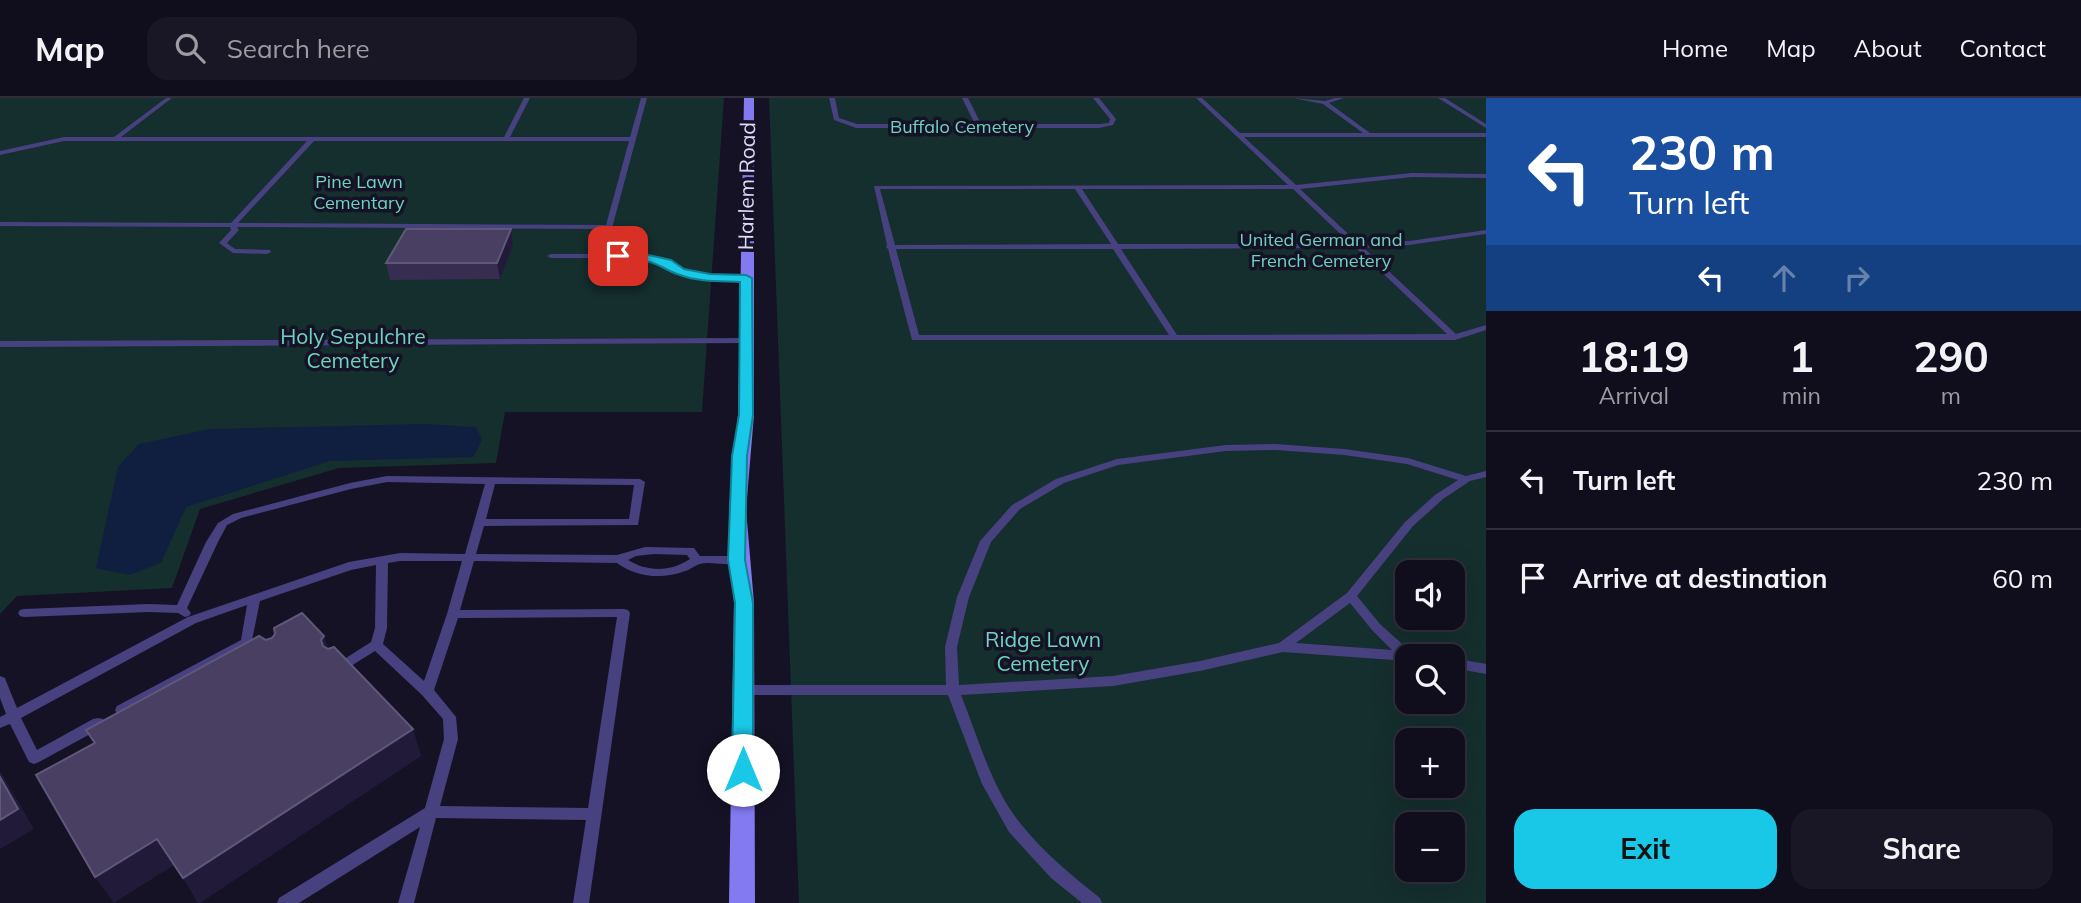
<!DOCTYPE html>
<html lang="en">
<head>
<meta charset="utf-8">
<style>
	:root { --surface:#100e1c; --page:#191725; --text:#f1f3f6; --muted:#9c9ca3; --line:#302e3b; --accent:#19c8e7 }
	body { margin:0; font-family:Mulish,sans-serif; background:var(--page); color:var(--text); height:100vh; display:flex; flex-direction:column; font-size:26px; white-space:nowrap }
	* { box-sizing:border-box; margin:0 }
	p { font-size:23px; color:var(--muted) }
	.icon { flex:none; width:38px; height:38px; fill:none; stroke:currentColor; stroke-width:2; stroke-linecap:round; stroke-linejoin:round }
	.map { position:relative; flex:1; overflow:hidden }
	.details { display:flex; flex-direction:column; background:var(--surface); width:595px }
	.details>* { flex:none }
	.banner { background:#1a4fa0; color:#fff; overflow:hidden }
	.buttons { position:absolute; left:1395px; top:462px; display:grid; gap:14px }
	.buttons a { display:grid; place-items:center; width:70px; height:70px; border-radius:14px; background:var(--surface); box-shadow:0 7px 28px #0002,0 0 0 2px var(--line); font-size:35px }
	.pin { position:absolute; display:grid; place-items:center; width:60px; height:60px; color:#fff; margin:-30px; border-radius:14px; box-shadow:0 4px 10px #0006 }
	.me { position:absolute; width:77px; margin:-38px; rotate:0deg; stroke-linejoin:round; filter:drop-shadow(0 0 5px #0008) }
	.turn { display:flex; align-items:center; gap:24px; height:147px; padding:0 28px; font-size:32px }
	.turn .icon { width:91px; height:91px; stroke-width:2.5 }
	.turn b { display:block; font-size:49px; line-height:60px }
	.lanes { display:flex; align-items:center; height:66px; padding:0 28px; background:#0003; justify-content:center; gap:35px; direction:ltr }
	.lanes .off { opacity:.35 }
	.eta { display:flex; justify-content:space-evenly; align-items:center; height:119px; text-align:center }
	.eta b { font-size:42px; font-weight:700; line-height:49px }
	.cta { display:flex; gap:14px; margin-top:auto; padding:14px 28px }
	.cta a { flex:1; height:80px; border-radius:21px; background:var(--accent); color:#111; font-size:28px; font-weight:700; line-height:80px; text-align:center }
	.cta a+a { background:var(--page); color:var(--text) }
	ul { padding:0; list-style:none }
	li { display:flex; align-items:center; gap:21px; height:98px; padding:0 28px; border-top:2px solid var(--line) }
	li div { flex:1 }
	li b { display:block; font-size:26px }
	li em { font-style:normal }
	header { display:flex; align-items:center; gap:42px; box-sizing:border-box; height:98px; padding:0 35px; background:var(--surface); border-bottom:2px solid var(--line) }
	header strong { font-size:33px }
	nav { display:flex; gap:38px; margin-inline-start:auto; font-size:24px }
	.search { width:490px; height:63px; background:var(--page); display:flex; align-items:center; gap:18px; box-sizing:border-box; padding:0 24px; border-radius:21px; color:var(--muted); font-size:26px }
	main { display:flex; flex:1; min-height:0 }
	.map>svg:first-child { display:block }
	.green { fill:#152e2e; fill-rule:evenodd }
	.water { fill:#101f40 }
	.lines { fill:none; stroke-linecap:round; stroke-linejoin:round }
	.service { fill:#47417f; fill-rule:evenodd }
	.secondary { fill:#837af1; fill-rule:evenodd }
	.wall { fill:#362d51 }
	.shaded-wall { fill:#211a38 }
	.building { fill:#483f63; stroke:#60587b; stroke-width:2 }
	.route { fill:#19c8e7; stroke:#108296; stroke-width:2 }
	.labels { text-anchor:middle; stroke-width:7; stroke-linejoin:round; paint-order:stroke }
	.far-park-label { font-size:18px; fill:#6cd4c0; stroke:#161225 }
	.street-label { font-size:21px; fill:#dfd9fb; stroke:#161225 }
	.park-label { font-size:21px; fill:#6cd4c0; stroke:#161225 }
</style>
</head>
<body>
<header>
<strong>Map</strong>
<div class="search"><svg class="icon" aria-label="search" viewBox="0 0 24 24"><circle cx="10" cy="10" r="6"/><path d="M15 15l6 6"/></svg>Search here</div>
<nav><a>Home</a><a>Map</a><a>About</a><a>Contact</a></nav>
</header>
<main>
<div class="map">
<svg width="1486" height="805" viewBox="0 0 1486 805">
	<rect width="100%" height="100%" fill="#161225"/>
	<path class="green" d="M0,0H724L702,314H505L496,365L339,370L200,411L172,490L17,498L0,516Z
		M769,0H1486V805H799ZM1407,474H1452V520H1407ZM1407,558H1452V604H1407ZM1407,642H1452V688H1407ZM1407,726H1452V772H1407Z"/>
	<path class="water" d="M425,326L476,329L482,342L473,359L330,363L186,409L161,465L129,477L96,470L118,369L139,346L210,331Z"/>
	<g class="lines">
		<path class="service" d="M166,0H172L121,39H504L524,0H530L510,39H630L641,0H647L605,156H635L670,162L683,172L710,177L746,178L750,180L746,182L710,181L681,176L665,166L635,160H551L547,158L551,156H598L605,131L237,129L239,132L227,145L235,151L270,152L271,154L267,156L233,155L219,145L231,132L230,129L0,128V124L231,125L307,43H64L0,57V53L64,39H114ZM314,43H629L606,127L238,125Z
			M829,0H835L839,20L857,26H975L962,0H968L981,26H1099L1109,25L1110,21L1093,0H1099L1116,21L1113,27L1099,30H856L834,22Z
			M1196,0H1202L1240,35H1363L1323,6L1293,0L1325,3L1335,0H1344L1329,5L1370,35H1486V39H1244L1296,87L1412,75L1486,76V80L1412,79L1300,91L1359,146L1409,143L1486,132V136L1409,147L1364,150L1456,236L1486,227V232L1455,242H912L888,151L886,149L887,147L874,88L1288,87ZM880,91H1075L1111,146L895,147ZM1082,91H1293L1351,146H1118ZM1356,150L1447,236L1177,237L1121,151ZM896,151H1113L1169,237H919Z
			M1438,0H1445L1486,26V30Z
			M745,240L749,243L748,245L0,249V243Z
			M1276,346L1344,351L1408,360L1466,378L1486,373V379L1470,383L1443,401L1413,428L1357,498L1380,526L1412,555L1414,558H1407V563L1283,554L1200,573L1113,588L961,597C978,639 991,689 1020,725C1043,754 1071,777 1100,800L1102,805H1082L1051,780L1009,734L982,686L948,597H743L738,596L737,592L738,588L743,587H946L945,549L957,499L980,443L1012,407L1056,381L1117,361L1226,347ZM1276,352L1344,357L1407,366L1458,382L1435,397L1405,424L1347,495L1279,545L1200,563L1113,578L959,587L957,549L969,499L991,444L1020,411L1064,385L1118,367L1226,353ZM1350,505L1372,532L1392,552L1296,545Z
			M387,378L640,381L645,384L638,427L484,428L476,456L617,457L645,449L694,450L700,458H737L743,462C732,471 713,462 700,466C695,467 690,472 685,473C662,482 636,479 617,465L474,463L460,512L624,511L628,512L630,515L589,805H573L586,722L436,720L414,805H398L420,729L299,805H277L279,800L425,710L444,641L443,621L422,597L375,553L343,573L339,575L335,573L333,570L335,567L371,544L375,530L376,467L351,472L260,503L251,547L127,616L122,617L117,616L115,612L117,608L241,542L247,507L196,525L21,620L37,652L93,621L98,620L103,621L105,625L103,629L39,664L34,666L29,664L10,626L0,630V619L6,616L0,600V578L5,580L6,583L17,610L188,519L349,464L400,455L465,456L485,386L387,384L351,391L241,420L227,427L218,444L187,510L191,515L189,518L185,519L178,515L149,514L24,519L20,518L18,515L20,512L24,511L149,506L177,507L206,444L218,425L233,416L350,385ZM495,386L634,387L629,421H486ZM654,456L687,457L690,461C671,474 647,474 628,462L636,458ZM400,463H462L447,516L424,583L383,546L387,530L388,465ZM617,519L588,710L440,708L458,641L456,619L434,592L458,520Z
			M1452,560L1486,566V576L1452,570Z"/>
		<path class="secondary" d="M744,0H754V317L746,411L754,505L755,805H729L734,505L729,411L738,317Z"/>
	</g>
	<path class="wall" d="M511,131L513,147L500,181L390,182L386,165Z"/>
	<path class="shaded-wall" d="M511,131L513,147L500,181L497,165Z
		M324,538L334,565L333,574L321,542Z
		M413,631L421,658L200,805H198L183,780Z
		M0,673L34,731L0,751Z
		M157,741L174,767L114,805L95,779Z"/>
	<path class="building" d="M406,131H511L497,165H386Z
		M302,515L324,538L321,542L323,548L328,551L334,549L413,631L183,780L157,741L95,779L36,677L95,645L86,632L259,538L266,542L272,540L275,536L274,530Z
		M0,679L18,711L0,722Z"/>
	<path class="route" d="M635,154L671,162L684,171L710,176L746,177L752,180L753,317L747,358L745,462L753,505V672L750,678L743,681L735,678L732,672L735,505L728,462L732,358L739,317L740,184C720,183 699,184 680,177C669,174 661,167 650,164C638,162 621,164 612,158L618,154Z"/>
	<g class="labels">
		<g class="far-park-label">
			<text x="962" y="35">Buffalo Cemetery</text>
			<text x="359" y="90">Pine Lawn<tspan x="359" dy="21">Cementary</tspan></text>
			<text x="1321" y="148">United German and<tspan x="1321" dy="21">French Cemetery</tspan></text>
		</g>
		<g class="street-label">
			<text transform="translate(747 88) rotate(-89)" y="7">Harlem Road</text>
		</g>
		<g class="park-label">
			<text x="353" y="246">Holy Sepulchre<tspan x="353" dy="24">Cemetery</tspan></text>
			<text x="1043" y="549">Ridge Lawn<tspan x="1043" dy="24">Cemetery</tspan></text>
		</g>
	</g>
</svg>
<div class="buttons">
<a><svg class="icon" aria-label="sound" viewBox="0 0 24 24"><path d="M4 9h4l5-4v14l-5-4H4zM17 9q2 3 0 6"/></svg></a>
<a><svg class="icon" aria-label="search" viewBox="0 0 24 24"><circle cx="10" cy="10" r="6"/><path d="M15 15l6 6"/></svg></a>
<a>+</a>
<a>−</a>
</div>
<div class="pin" style="left:618px;top:158px;background:#d93025"><svg class="icon" aria-label="arrive" viewBox="0 0 24 24"><path d="M6 21V4h12l-3 4 3 4H6"/></svg></div>
<svg class="me" style="left:743px;top:672px" viewBox="-20 -20 40 40"><circle r="19" fill="#fff"/><path d="M0-13L10 11 0 6-10 11z" fill="#19c8e7"/></svg>
</div>
<section class="details">
<div class="banner">
<div class="turn"><svg class="icon" aria-label="left" viewBox="0 0 24 24"><path d="M17 20v-9H6M10 6l-5 5 5 5"/></svg><div><b>230 m</b>Turn left</div></div>
<div class="lanes"><svg class="icon" aria-label="left" viewBox="0 0 24 24"><path d="M17 20v-9H6M10 6l-5 5 5 5"/></svg><svg class="icon off" aria-label="ahead" viewBox="0 0 24 24"><path d="M12 20V5M6 11l6-6 6 6"/></svg><svg class="icon off" aria-label="right" viewBox="0 0 24 24"><path d="M7 20v-9h11M14 6l5 5-5 5"/></svg></div>
</div>
<div class="eta">
<div><b>18:19</b><p>Arrival</p></div>
<div><b>1</b><p>min</p></div>
<div><b>290</b><p>m</p></div>
</div>
<ul>
<li><svg class="icon" aria-label="left" viewBox="0 0 24 24"><path d="M17 20v-9H6M10 6l-5 5 5 5"/></svg><div><b>Turn left</b></div><em>230 m</em></li>
<li><svg class="icon" aria-label="arrive" viewBox="0 0 24 24"><path d="M6 21V4h12l-3 4 3 4H6"/></svg><div><b>Arrive at destination</b></div><em>60 m</em></li>
</ul>
<div class="cta"><a>Exit</a><a>Share</a></div>
</section>
</main>
</body>
</html>
